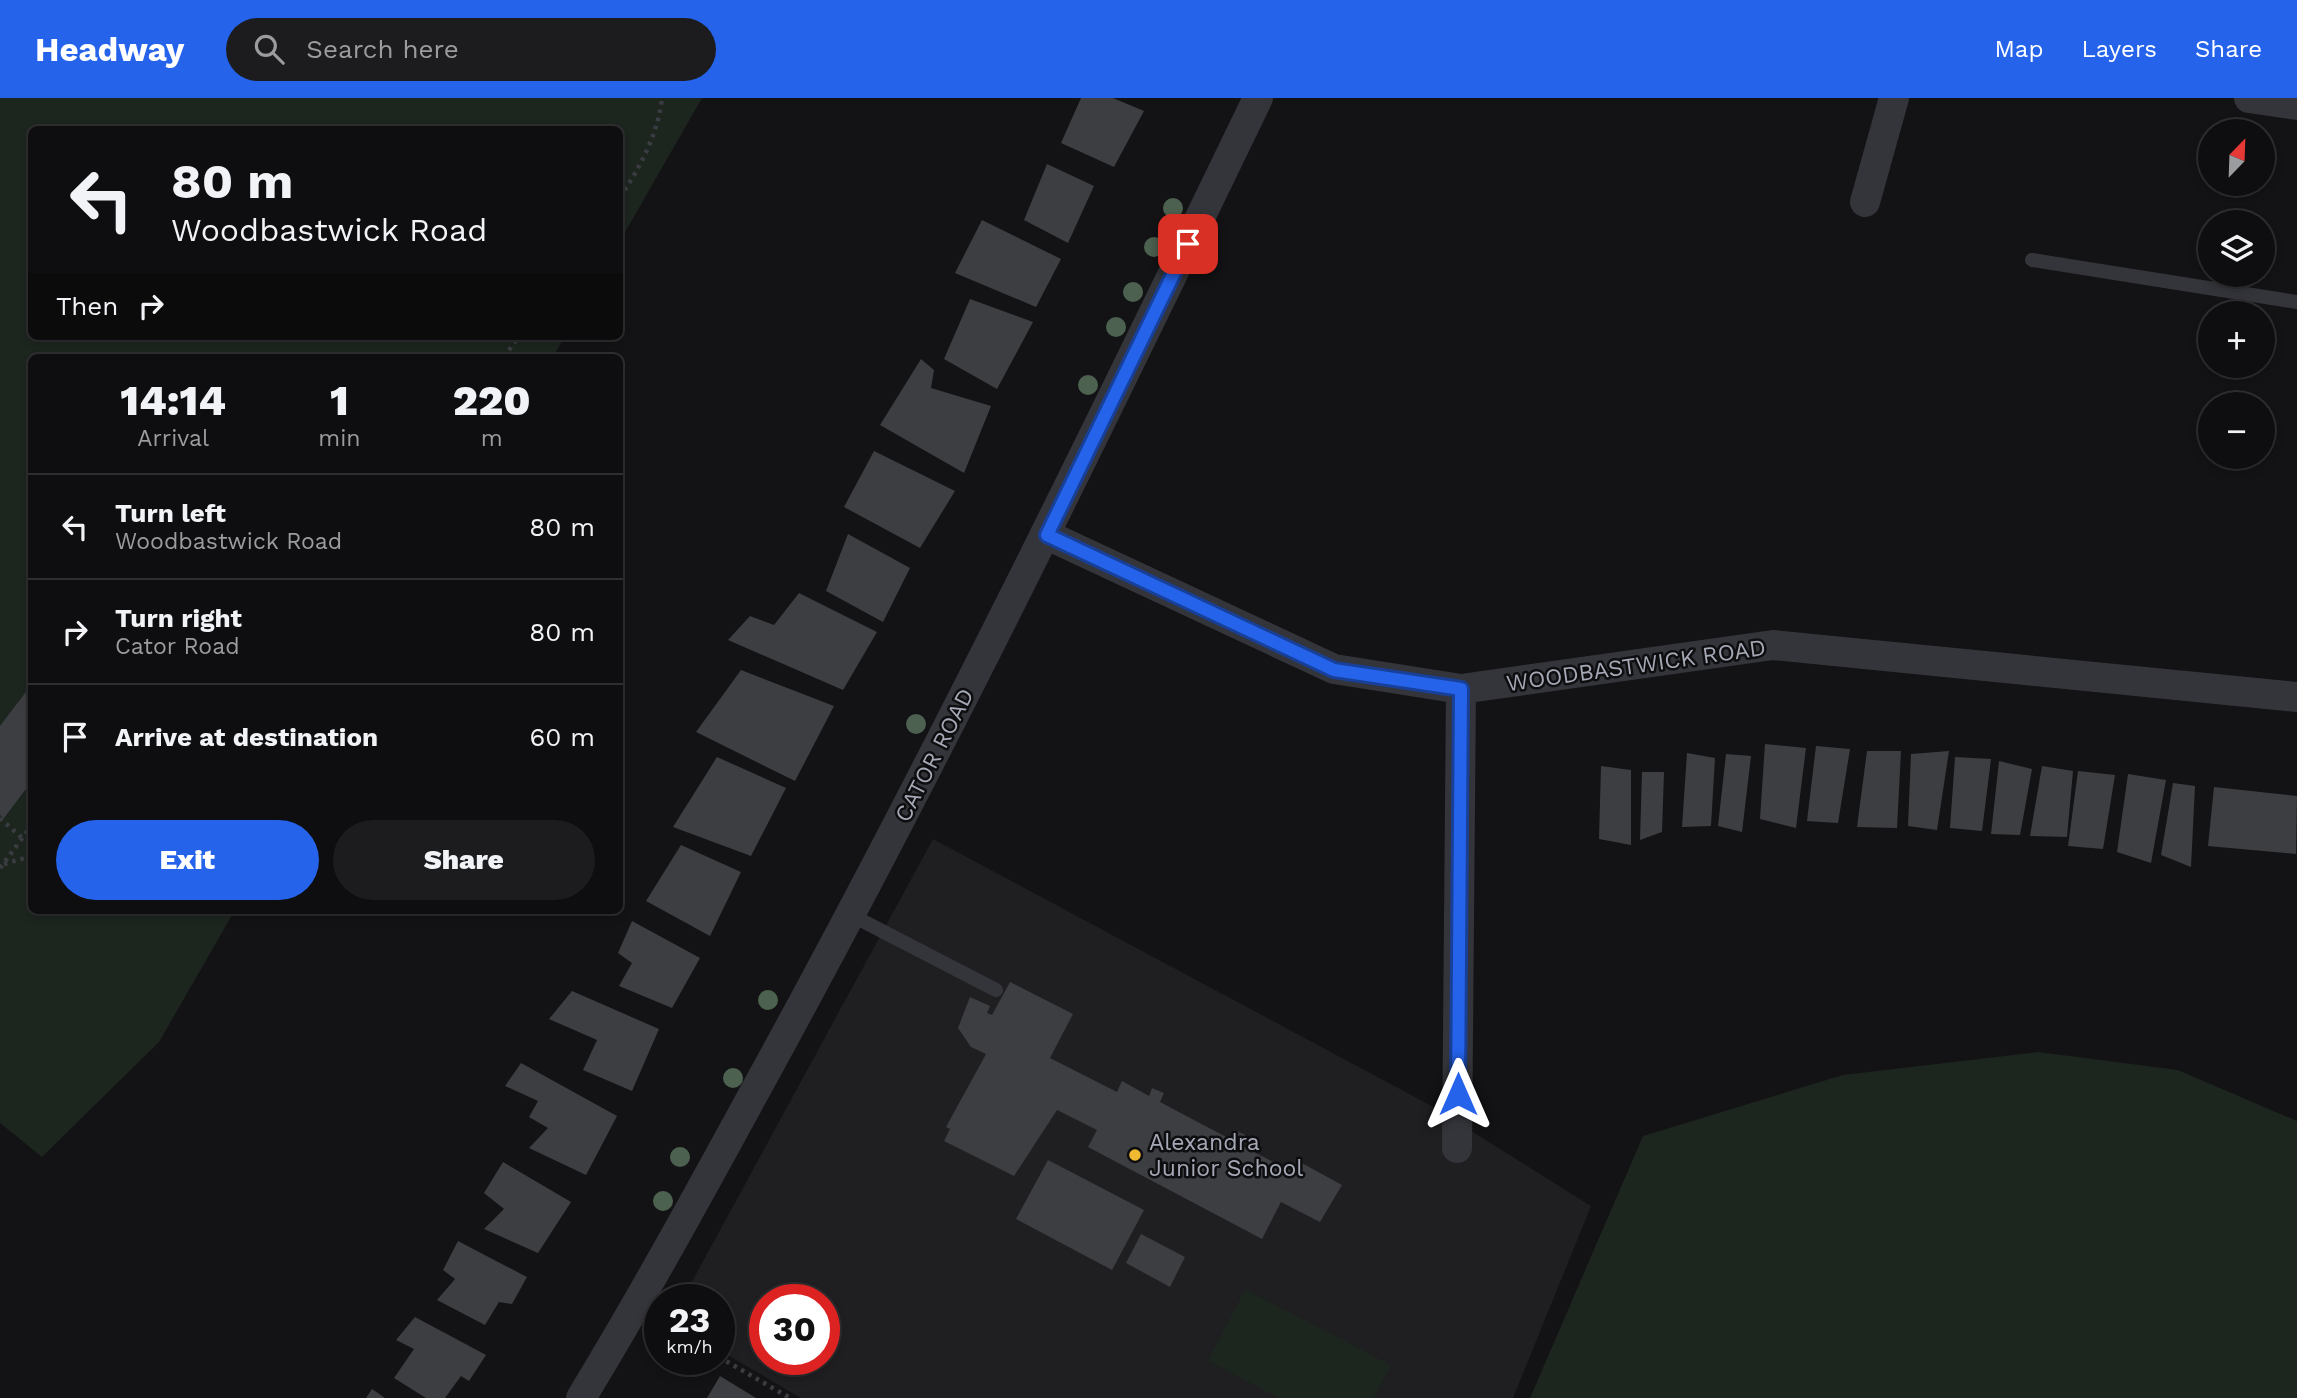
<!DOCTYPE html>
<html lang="en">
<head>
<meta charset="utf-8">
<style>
	:root { --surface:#0e0e10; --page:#1c1c1e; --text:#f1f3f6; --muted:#9b9c9f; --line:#2e2e30; --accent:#2563eb }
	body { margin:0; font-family:"Work Sans",sans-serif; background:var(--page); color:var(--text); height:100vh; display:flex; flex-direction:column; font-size:26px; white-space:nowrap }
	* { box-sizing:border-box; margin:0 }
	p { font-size:23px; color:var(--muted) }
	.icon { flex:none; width:38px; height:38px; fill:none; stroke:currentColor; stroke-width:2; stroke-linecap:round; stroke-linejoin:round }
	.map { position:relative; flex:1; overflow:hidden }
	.side { position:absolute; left:28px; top:256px; width:595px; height:560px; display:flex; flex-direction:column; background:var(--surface); border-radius:10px; box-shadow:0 4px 10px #0003,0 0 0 2px var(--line) }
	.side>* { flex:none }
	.top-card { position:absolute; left:28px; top:28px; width:595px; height:214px; border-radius:10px; box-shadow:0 4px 10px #0003,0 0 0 2px var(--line); background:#0e0e10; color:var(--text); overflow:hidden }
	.needle { width:46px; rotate:23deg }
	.controls { position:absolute; left:2198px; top:21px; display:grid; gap:14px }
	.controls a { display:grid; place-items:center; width:77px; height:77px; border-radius:50%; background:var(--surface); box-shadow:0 4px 10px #0003,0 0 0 2px var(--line); font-size:35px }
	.speed { position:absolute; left:644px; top:1186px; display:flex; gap:14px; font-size:35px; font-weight:700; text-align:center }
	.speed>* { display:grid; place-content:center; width:91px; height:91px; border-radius:50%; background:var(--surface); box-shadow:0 4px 10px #0003,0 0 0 2px var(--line); line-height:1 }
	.speed small { font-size:18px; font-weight:400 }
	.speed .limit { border:10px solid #d22; background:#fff; color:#111 }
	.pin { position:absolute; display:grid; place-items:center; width:60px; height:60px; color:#fff; margin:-30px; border-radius:14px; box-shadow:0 4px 10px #0006 }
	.me { position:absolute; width:77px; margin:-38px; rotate:0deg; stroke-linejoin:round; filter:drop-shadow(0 0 5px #0008) }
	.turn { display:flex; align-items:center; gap:24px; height:147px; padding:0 28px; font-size:32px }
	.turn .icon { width:91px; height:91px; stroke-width:2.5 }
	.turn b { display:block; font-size:49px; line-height:60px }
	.then { display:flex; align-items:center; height:66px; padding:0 28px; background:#0003; gap:14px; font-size:26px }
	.eta { display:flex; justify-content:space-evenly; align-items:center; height:119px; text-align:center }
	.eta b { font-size:42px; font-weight:800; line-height:49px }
	.button { display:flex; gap:14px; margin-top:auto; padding:14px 28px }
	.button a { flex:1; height:80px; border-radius:42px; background:var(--accent); color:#fff; font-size:28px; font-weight:800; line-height:80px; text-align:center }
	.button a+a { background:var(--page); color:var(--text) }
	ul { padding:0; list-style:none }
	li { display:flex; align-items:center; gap:21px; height:105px; padding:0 28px; border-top:2px solid var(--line) }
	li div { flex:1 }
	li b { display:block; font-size:26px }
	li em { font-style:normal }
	header { display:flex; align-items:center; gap:42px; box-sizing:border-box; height:98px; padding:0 35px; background:var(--accent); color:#fff }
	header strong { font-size:33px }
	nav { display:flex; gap:38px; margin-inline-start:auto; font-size:24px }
	.search { width:490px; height:63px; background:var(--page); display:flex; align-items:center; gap:18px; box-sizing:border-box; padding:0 24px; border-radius:38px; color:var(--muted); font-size:26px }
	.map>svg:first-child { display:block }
	.built { fill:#1f1f22; fill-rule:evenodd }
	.green { fill:#1d251f }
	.building { fill:#3d3e42 }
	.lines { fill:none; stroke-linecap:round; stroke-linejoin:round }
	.path { stroke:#3a3c41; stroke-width:4.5; stroke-dasharray:3.5 5; stroke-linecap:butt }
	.service { stroke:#34353a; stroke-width:14 }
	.minor { stroke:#34353a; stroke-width:30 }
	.tree { fill:#4d6150 }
	.route-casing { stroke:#184099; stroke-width:18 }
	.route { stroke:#2563eb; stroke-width:12 }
	.poi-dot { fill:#efba31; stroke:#0e0e10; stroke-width:2.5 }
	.labels { text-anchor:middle; stroke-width:5; stroke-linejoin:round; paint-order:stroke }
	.street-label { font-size:23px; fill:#a5a9b5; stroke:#0e0e10 }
	.poi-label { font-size:23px; fill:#a5a9b5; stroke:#0e0e10; text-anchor:start }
</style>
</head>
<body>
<header>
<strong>Headway</strong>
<div class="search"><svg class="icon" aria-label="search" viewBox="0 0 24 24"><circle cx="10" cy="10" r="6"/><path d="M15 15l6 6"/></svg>Search here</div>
<nav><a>Map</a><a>Layers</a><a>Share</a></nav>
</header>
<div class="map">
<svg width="2297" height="1300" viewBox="0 0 2297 1300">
	<rect width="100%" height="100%" fill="#131315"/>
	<path class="built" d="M933,741L1428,1006L1591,1108L1513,1300H801L719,1252V1202H682ZM765,1202H824V1262H765Z"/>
	<path class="green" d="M0,0H702L620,143V32H32V238H565L553,259H32V812H235L159,944L42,1059L0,1025Z
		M2038,954L2178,972L2297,1023V1300H1530L1643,1038L1843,977Z
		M1245,1191L1391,1267L1374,1300H1279L1208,1263Z"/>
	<path class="building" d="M1081,0H1113L1144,13L1114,69L1061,45Z
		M1047,66L1094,88L1068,145L1024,122Z
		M982,122L1061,161L1036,209L955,175Z
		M970,201L1033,224L997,291L944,261Z
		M921,261L934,272L931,290L991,308L964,375L880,327Z
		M874,353L955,393L920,450L844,409Z
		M848,436L910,470L883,524L826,493Z
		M799,495L877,534L843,592L728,542L750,518L774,527Z
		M741,572L834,608L795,683L696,634Z
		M32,586V683L4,720L0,717V628Z
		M1765,646L1806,650L1796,730L1760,721Z
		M1816,648L1850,651L1838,725L1807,723Z
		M1867,653H1901L1897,730L1857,729Z
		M1949,653L1937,732L1908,728L1911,656Z
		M1687,655L1715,660L1711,728L1682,729Z
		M1726,656L1751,658L1742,734L1718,728Z
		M717,659L786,690L751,758L673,729Z
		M1955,659L1991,661L1982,733L1950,730Z
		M1999,663L2032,671L2020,737L1991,736Z
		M1601,668L1631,672V747L1599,741Z
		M2042,668L2073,673L2067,739L2030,738Z
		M2078,673L2115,677L2103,751L2068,748Z
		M1642,674H1664L1662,734L1640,742Z
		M2128,676L2166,682L2151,765L2117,754Z
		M2173,685L2195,688L2191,769L2161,757Z
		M2214,689L2297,698L2296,756L2208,748Z
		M681,747L741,774L710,838L646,803Z
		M632,823L700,860L672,910L619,888L632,865L618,855Z
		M1010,884L1073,916L1050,960L1117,994L1122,983L1149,998L1152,990L1164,995L1160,1004L1230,1041L1234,1032L1246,1037L1242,1048L1295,1075L1300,1064L1342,1087L1320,1124L1281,1104L1262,1141L1088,1049L1097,1032L1057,1012L1014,1078L944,1043L950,1031L946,1029L986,956L971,949L958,930L970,899L990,908L987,915L992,917Z
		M572,893L659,931L632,993L583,972L597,942L549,921Z
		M521,965L617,1018L586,1077L529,1050L548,1030L529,1019L538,1003L505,988Z
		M1048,1062L1144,1112L1112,1172L1016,1121Z
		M503,1064L571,1104L538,1155L484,1131L504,1111L484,1095Z
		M1141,1136L1185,1159L1170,1189L1126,1165Z
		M458,1143L527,1179L512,1206L499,1204L485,1227L437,1202L455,1181L443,1172Z
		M415,1219L486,1257L469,1283L461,1278L445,1300H426L394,1280L414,1251L396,1242Z
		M720,1278L756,1300H707Z
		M372,1291L385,1300H366Z"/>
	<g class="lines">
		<path class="path" d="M620,99C640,70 658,36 662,0
			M504,259L519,238
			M0,720L22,740
			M4,766L32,758
			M0,770L32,727
			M719,1259L790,1300"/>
		<path class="service" d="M2032,162L2297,204
			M851,817L996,892"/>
		<path class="minor" d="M2249,0L2297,7
			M1865,104L1894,0
			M1047,437L1334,571L1461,591L1773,547L2297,599
			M1457,1050L1461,591
			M581,1300C646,1193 706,1083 766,973C941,654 1100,327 1258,0"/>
	</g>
	<g class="tree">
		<circle cx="1173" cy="110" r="10"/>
		<circle cx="1154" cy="149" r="10"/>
		<circle cx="1133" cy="194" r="10"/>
		<circle cx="1116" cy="229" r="10"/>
		<circle cx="1088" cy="287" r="10"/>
		<circle cx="916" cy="626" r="10"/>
		<circle cx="768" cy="902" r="10"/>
		<circle cx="733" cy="980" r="10"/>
		<circle cx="680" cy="1059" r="10"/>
		<circle cx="663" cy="1103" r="10"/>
	</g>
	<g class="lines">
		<g class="route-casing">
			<path id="route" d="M1188,146L1047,437L1334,572L1461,591L1458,996"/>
		</g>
		<use href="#route" class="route"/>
	</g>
	<circle class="poi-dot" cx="1135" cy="1057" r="7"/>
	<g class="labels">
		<g class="street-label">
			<text transform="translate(1636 567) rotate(-8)" y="8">WOODBASTWICK ROAD</text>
			<text transform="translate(934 657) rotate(-63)" y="8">CATOR ROAD</text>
		</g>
		<g class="poi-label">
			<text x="1149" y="1052">Alexandra<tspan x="1149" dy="26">Junior School</tspan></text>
		</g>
	</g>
</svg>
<div class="controls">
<a><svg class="needle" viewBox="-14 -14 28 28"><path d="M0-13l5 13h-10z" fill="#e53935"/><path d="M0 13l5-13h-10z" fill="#9b9c9f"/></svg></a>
<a><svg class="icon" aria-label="layers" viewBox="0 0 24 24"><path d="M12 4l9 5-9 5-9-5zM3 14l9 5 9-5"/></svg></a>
<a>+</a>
<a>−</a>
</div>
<div class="speed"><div>23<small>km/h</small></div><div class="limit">30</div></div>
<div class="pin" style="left:1188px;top:146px;background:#d93025"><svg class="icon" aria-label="arrive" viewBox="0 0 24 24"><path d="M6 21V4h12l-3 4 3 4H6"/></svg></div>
<svg class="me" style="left:1458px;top:996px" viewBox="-20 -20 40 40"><path d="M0-17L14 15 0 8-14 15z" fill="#2563eb" stroke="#fff" stroke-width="4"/></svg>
<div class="top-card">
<div class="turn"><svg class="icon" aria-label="left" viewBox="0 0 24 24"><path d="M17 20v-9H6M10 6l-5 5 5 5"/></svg><div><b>80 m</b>Woodbastwick Road</div></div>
<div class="then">Then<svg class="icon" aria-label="right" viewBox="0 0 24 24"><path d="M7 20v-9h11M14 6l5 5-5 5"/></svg></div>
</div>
<section class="side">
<div class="eta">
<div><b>14:14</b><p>Arrival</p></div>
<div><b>1</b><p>min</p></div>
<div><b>220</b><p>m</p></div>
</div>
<ul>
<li><svg class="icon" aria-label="left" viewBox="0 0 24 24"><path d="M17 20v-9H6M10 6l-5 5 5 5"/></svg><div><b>Turn left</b><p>Woodbastwick Road</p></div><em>80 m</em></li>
<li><svg class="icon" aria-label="right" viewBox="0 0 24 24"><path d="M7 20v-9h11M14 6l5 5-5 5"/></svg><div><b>Turn right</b><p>Cator Road</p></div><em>80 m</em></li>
<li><svg class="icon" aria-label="arrive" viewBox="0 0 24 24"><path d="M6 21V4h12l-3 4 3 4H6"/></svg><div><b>Arrive at destination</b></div><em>60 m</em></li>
</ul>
<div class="button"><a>Exit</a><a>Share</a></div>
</section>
</div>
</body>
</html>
